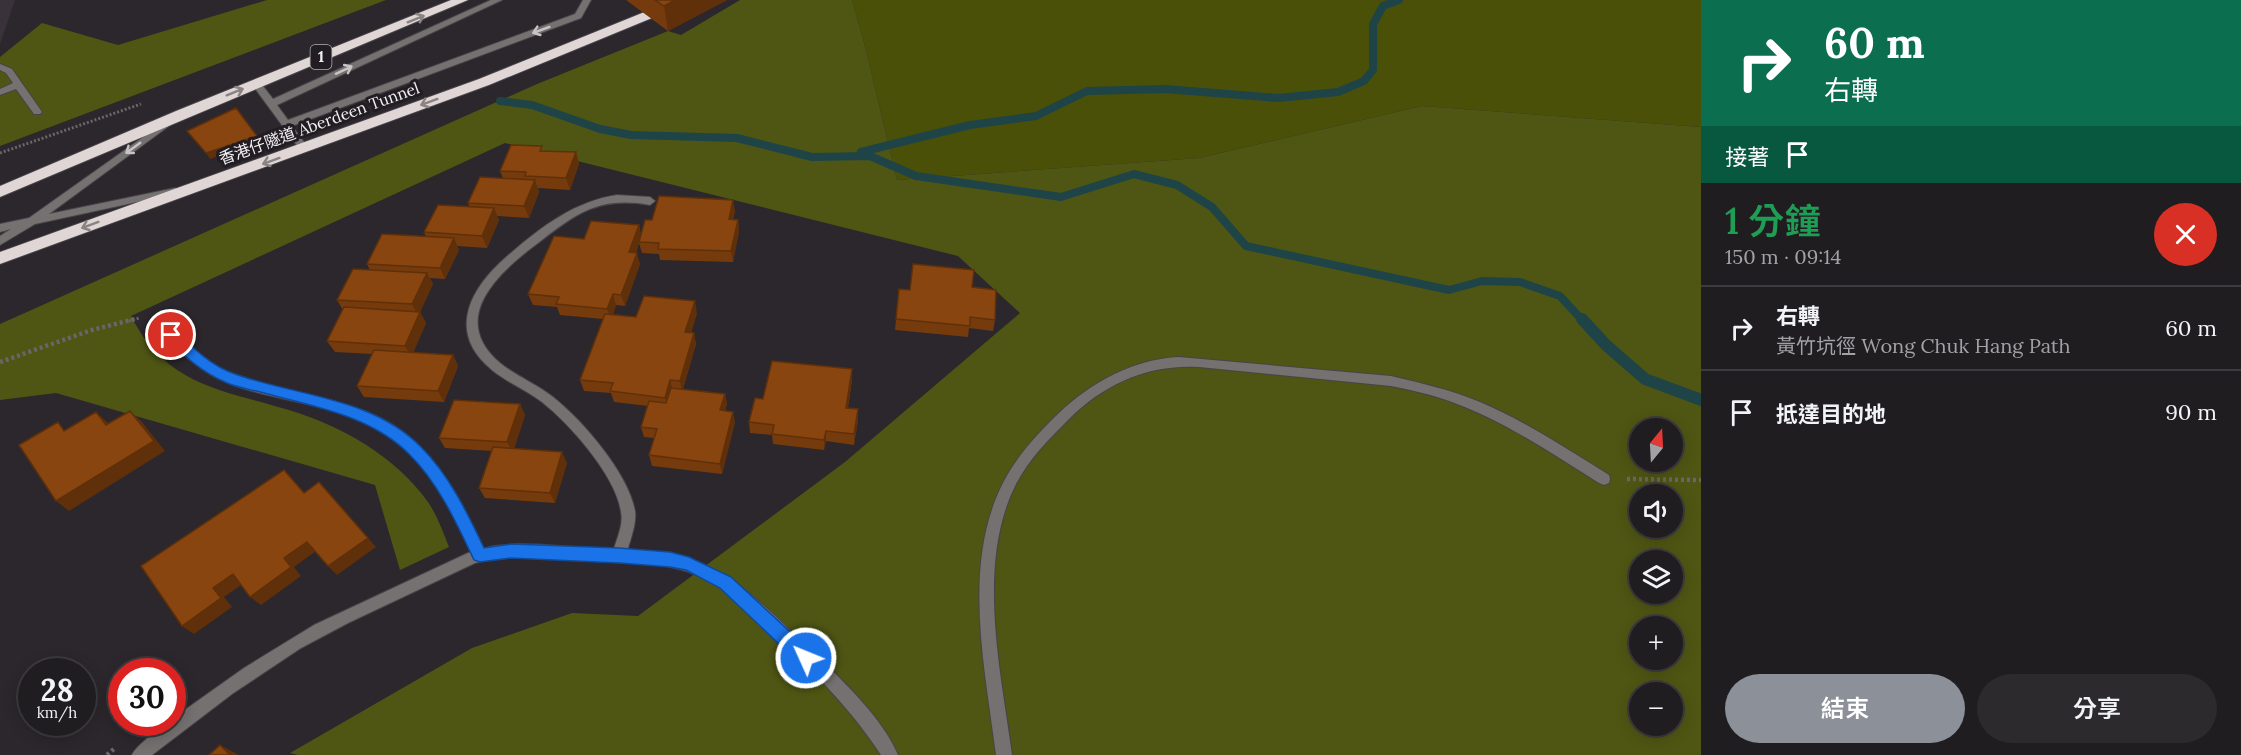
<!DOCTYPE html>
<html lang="zh-TW">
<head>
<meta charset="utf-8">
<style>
	:root { --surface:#201d21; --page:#2d2a2e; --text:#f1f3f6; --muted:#a2a2a5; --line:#3d3b3f; --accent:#8c9099 }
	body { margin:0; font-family:Lora,"Noto Sans TC",serif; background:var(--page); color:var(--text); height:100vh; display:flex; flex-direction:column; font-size:22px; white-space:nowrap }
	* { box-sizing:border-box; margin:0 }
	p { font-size:20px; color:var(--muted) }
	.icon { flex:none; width:33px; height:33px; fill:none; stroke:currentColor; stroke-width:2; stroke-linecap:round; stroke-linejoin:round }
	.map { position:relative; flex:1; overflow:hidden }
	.panel { display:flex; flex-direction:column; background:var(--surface); width:540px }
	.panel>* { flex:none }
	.hud { background:#0b6e4f; color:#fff; overflow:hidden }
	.needle { width:39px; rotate:18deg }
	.controls { position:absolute; left:1629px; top:418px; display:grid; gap:12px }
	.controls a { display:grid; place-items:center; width:54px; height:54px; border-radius:50%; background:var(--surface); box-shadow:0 3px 15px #0003,0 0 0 2px var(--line); font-size:30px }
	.speed { position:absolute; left:18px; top:658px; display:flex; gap:12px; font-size:30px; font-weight:700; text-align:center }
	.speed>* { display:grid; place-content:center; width:78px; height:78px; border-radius:50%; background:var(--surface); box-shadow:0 3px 15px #0003,0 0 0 2px var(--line); line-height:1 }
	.speed small { font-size:15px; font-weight:400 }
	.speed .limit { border:9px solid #d22; background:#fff; color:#111 }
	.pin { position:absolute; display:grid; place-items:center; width:51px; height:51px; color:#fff; margin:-26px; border:3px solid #fff; border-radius:50%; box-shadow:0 2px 6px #0007 }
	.me { position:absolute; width:66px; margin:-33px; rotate:314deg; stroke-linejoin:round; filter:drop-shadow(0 0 4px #0008) }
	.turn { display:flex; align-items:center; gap:21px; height:126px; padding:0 24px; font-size:27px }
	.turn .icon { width:78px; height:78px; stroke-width:2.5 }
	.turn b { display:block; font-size:42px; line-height:51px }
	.then { display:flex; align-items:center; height:57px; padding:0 24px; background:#0003; gap:12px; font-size:22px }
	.round { display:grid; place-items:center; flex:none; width:63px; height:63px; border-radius:32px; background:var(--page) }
	.summary { display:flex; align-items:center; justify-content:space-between; height:102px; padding:0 24px }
	h1 { font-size:36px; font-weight:600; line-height:45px; color:#1e9e55 }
	.button { display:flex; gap:12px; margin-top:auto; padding:12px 24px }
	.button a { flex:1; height:69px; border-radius:36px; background:var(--accent); color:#fff; font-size:24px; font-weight:600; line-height:69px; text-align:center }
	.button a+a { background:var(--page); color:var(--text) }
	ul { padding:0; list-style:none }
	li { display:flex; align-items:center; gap:18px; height:84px; padding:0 24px; border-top:2px solid var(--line) }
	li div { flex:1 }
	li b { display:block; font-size:22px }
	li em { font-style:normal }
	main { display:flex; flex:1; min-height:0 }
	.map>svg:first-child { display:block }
	.built { fill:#3a323b }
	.green { fill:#4a5008 }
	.forest { fill:#4f5613; fill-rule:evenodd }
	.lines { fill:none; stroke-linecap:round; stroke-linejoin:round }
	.stream-far1 { stroke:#1e4448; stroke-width:8 }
	.stream { stroke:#1e4448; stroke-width:12 }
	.lane-casing { stroke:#474348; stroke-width:2 }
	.street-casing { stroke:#474348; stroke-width:2 }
	.highway-casing { stroke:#474348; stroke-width:2 }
	.path-far1 { stroke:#69666a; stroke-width:3; stroke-dasharray:2 2; stroke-linecap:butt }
	.path { stroke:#69666a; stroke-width:4.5; stroke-dasharray:3 3; stroke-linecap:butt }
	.lane { fill:#747170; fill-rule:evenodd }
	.street { fill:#747170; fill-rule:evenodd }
	.highway { fill:#dfd6d5; fill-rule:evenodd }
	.wall { fill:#753b0d }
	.shaded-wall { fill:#5f300a }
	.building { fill:#88450f; stroke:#5f300a; stroke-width:1.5 }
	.oneway { stroke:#8a8384 }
	.oneway2 { stroke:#c6c4c5 }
	.route { fill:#1a73e8; stroke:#114b97; stroke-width:1.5 }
	.labels { text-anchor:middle; stroke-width:6; stroke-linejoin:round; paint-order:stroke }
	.shield { fill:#211d22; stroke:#b3b1b4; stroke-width:1.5 }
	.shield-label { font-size:15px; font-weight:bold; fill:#f2f0f3 }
	.street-label { font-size:16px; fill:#f2f0f3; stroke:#211d22 }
</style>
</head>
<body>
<main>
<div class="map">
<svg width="1701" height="755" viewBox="0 0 1701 755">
	<rect width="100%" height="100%" fill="#2b272c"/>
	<path class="built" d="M0,0H15L0,44Z"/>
	<path class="green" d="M852,0H1701V127L1422,106L1199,158L897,180L865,46Z"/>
	<path class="forest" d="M267,0H386L0,146V57L42,23L118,45Z
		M740,0H852L865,46L897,180L1199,158L1422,106L1701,127V755H298L290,753L472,648L572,613L638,616L845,462L1020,313L958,256L505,143L131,316C166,386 223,390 289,410C342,426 395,456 428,502C437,515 443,532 449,547L400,570L375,485L56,393L0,400V324L537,84L668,31L681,35ZM1640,429H1672V462H1640ZM1640,495H1672V528H1640ZM1640,561H1672V594H1640ZM1640,627H1672V660H1640ZM1640,693H1672V726H1640Z"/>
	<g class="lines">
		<path class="stream-far1" d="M500,101L532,105L600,129L631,135L737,138L812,157L870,156L916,176L1061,197L1134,174L1177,185L1212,207L1246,246L1449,290L1482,281L1520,282L1560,296L1583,321
			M861,152L970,125L1036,116L1087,91L1165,89L1278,98L1338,92L1364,81L1373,70V24L1383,6L1399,0"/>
		<path class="stream" d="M1582,319L1606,345L1645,379L1701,400"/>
		<g class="lane-casing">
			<path id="lane" d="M491,0H502L277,105L288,120L575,14L583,0H591L581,18L292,126L309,149L304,152L301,151L251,83L256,80L259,81L273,99Z
				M170,118L175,121L173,123L49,214L175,188L180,191L179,193L35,224L0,245V236L11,229L0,232V224L29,218Z
				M617,195L650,197L655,201L650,205C599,196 577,213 538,243C500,271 447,318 500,363C516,376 537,384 553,397C583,421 628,473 635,511C637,525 629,542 626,556L624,560L619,562L614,560L612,556C615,542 624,526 621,512C616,476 570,424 542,402C526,390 508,383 492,370C444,331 472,285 511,253C542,226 576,201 617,195Z
				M161,321L165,322C184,340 202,360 225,371C282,398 350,393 402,431C441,460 464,508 485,551L487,555L485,559L480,561L475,559C455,516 433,468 394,439C342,400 273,405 217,378C193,366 175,346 157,328L155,325Z"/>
		</g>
		<g class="street-casing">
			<path id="street" d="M0,64L12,69L42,112L40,114H34L16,89L0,95V89L13,83L6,73L0,70Z
				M1179,357L1391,376C1421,383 1451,390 1480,402C1525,421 1567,449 1609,475L1610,479L1609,483L1604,485L1599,483C1551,453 1503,420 1449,401C1430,394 1411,390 1391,386L1199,367C1148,364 1104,384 1069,419C1048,440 1028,460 1015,486C976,566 1001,671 1012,755H996C985,668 961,563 1004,481C1018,455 1037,434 1058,414C1091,382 1134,359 1179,357Z
				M519,544C543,544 568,547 592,548C634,551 678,550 717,571C754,592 786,627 817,656C845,683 883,719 898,755H881C850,707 810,668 768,630C748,611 729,591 704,578C690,571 676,568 661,565L519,556L494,558L475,563L348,623L301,648L232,694L152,755H132C136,746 163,724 172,723V719L244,668L314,625L468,553L494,546Z"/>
		</g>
		<g class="highway-casing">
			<path id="highway" d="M451,0H468L0,197V186L176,111Z
				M647,11L653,15L652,18L489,85L0,264V252L479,79Z"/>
		</g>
		<path class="path-far1" d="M0,153L141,104
			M129,321L139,318"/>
		<path class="path" d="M0,362L92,330L135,319
			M1627,479L1701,480
			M107,755L115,748"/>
		<use href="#lane" class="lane"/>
		<use href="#street" class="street"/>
		<use href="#highway" class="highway"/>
	</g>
	<path class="wall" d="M626,0H727L668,31Z
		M543,151L576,152L579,164L570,190L538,188L539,192L529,218L497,216L499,220L487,248L457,246L459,250L445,279L430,278L433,284L420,312L426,323L413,353L453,355L458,366L444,402L364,397L357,386L372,354L335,352L327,341L343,310L337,300L370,270L367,264L426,237L424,232L470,207L468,203L503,178L500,171Z
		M735,211L733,219L738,220L739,231L733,262L660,260L659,254L642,253L639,243L636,253L640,264L625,306L616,305L613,314L636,317L697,313L691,333H694L696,344L683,389L725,394L727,404L725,411L735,422L722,474L652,466L649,455L654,438L644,437L641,427L648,406L614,402L611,393L584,391L580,380L603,319L560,315L557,307L533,305L528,294L584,239L639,225L641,235L652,220Z
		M972,287L995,320L993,331L969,328L968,337L895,330L896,319L910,290Z
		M852,369V380L848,408L858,420L854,445L826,441L824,450L773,444L772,435L750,433L749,422L763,399Z
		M520,404L525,415L514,449L567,463L555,503L485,498L479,488L492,451L445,448L439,438Z"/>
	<path class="shaded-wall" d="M675,0H727L668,31L664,6Z
		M257,136L260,142L210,159L206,153Z
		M576,152L579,164L570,190L566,178Z
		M535,180L539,192L529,218L524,206Z
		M733,200L735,211L731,230L729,219Z
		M494,208L499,220L487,248L482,236Z
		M738,220L739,231L733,262L731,251Z
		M639,225L641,237L632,264L629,252Z
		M454,238L459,250L445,279L440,268Z
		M637,253L640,264L625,306L621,295Z
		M427,273L433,284L418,316L412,304Z
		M613,294L616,305L611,320L607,309Z
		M695,301L697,313L688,343L685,332Z
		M420,312L426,323L411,357L405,346Z
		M694,333L696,344L682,392L680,381Z
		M453,355L458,366L444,402L438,391Z
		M852,369V380L846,418V408Z
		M670,380L673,391L668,408L665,398Z
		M725,394L727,404L722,421L720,410Z
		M520,404L525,415L513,452L507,442Z
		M858,409V420L854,445V434Z
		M130,411L141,421L165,451L69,511L56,501Z
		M96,412L108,423L117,435L106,425Z
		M733,412L735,422L722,474L720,464Z
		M826,431V441L824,450V440Z
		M562,452L567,463L555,503L550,493Z
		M368,538L376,547L337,575L328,566Z
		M307,542L316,551L294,567L301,576L261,605L250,597L284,558Z
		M233,574L244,583L224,597L232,607L194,634L182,626L213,588Z
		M220,745L237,754L238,755H230Z"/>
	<path class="building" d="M655,0H675L664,6Z
		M236,108L257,136L206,153L187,131Z
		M511,145L542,146L540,151L576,152L566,178L525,176L526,172L500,171Z
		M480,177L535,180L524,206L468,203Z
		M659,196L733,200L729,219L738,220L731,251L658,249L659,243L639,242L645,220H652Z
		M438,205L494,208L482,236L424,232Z
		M591,221L639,225L629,252L637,253L621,295L613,294L607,309L556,304L559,297L528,294L554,236L584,239Z
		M382,234L454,238L440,268L367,264Z
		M913,264L974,270L972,287L996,290L995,320L970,317V326L896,319L899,289L910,290Z
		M353,269L427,273L412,304L337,300Z
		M644,296L695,301L685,332L694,333L680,381L670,380L665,398L610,391L613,383L580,380L605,314L636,317Z
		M344,307L420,312L405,346L327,341Z
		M374,350L453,355L438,391L357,386Z
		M772,361L852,369L846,408L858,409L854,434L826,431L824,440L772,434L774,425L749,422L755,398L763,399Z
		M671,388L725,394L720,410L733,412L720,464L649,455L657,429L641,427L649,401L666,403Z
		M454,400L520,404L507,442L439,438Z
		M130,411L154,441L56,501L19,445L58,422L64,431L96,412L106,425Z
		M493,447L562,452L550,493L479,488Z
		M284,470L304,493L319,482L368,538L328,566L307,542L284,558L291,567L250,597L233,574L213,588L221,598L182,626L141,566Z
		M220,745L230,755H209Z"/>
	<defs><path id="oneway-shaft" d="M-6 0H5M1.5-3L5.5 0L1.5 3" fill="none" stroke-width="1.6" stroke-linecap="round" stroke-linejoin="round" transform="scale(1.5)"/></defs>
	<g class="oneway">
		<use href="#oneway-shaft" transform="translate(416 19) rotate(-22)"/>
		<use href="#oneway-shaft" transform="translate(235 92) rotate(-22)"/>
		<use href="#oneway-shaft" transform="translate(429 102) rotate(160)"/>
		<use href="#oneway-shaft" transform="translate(271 161) rotate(160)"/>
		<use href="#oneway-shaft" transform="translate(90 225) rotate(160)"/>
	</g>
	<g class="oneway2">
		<use href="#oneway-shaft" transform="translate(541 30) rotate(160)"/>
		<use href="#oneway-shaft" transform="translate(344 70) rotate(-25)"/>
		<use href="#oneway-shaft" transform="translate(133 148) rotate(144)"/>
	</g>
	<path class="route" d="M171,330L176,331C193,348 211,366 235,374C296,396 372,397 421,447C449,475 467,512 484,548L511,544L619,548L670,552L689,557L731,577L812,652L814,658L812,664L806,666L800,664L720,588L686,570L670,567L619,563L511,558L480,562L474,560C457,524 439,484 410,455C371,415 311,406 260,392C248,389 235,387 225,382C202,372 184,356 166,338L164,335L166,331Z"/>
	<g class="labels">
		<rect class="shield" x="310.5" y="45" width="21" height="24" rx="4.5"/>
		<g class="shield-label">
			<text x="321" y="62">1</text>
		</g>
		<g class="street-label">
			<text transform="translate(319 123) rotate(-20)" y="6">香港仔隧道 Aberdeen Tunnel</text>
		</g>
	</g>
</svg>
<div class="controls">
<a><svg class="needle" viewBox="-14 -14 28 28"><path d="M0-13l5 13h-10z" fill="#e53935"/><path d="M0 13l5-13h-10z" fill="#a2a2a5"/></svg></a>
<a><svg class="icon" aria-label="sound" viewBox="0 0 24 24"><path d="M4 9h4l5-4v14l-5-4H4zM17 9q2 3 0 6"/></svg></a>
<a><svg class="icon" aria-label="layers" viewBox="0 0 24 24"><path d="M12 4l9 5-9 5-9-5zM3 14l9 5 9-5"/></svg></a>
<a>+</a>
<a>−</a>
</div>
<div class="speed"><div>28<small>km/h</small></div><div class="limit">30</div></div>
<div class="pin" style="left:171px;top:335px;background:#d93025"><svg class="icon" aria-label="arrive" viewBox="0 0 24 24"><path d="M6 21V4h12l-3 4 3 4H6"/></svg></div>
<svg class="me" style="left:806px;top:658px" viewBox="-20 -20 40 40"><circle r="17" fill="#1a73e8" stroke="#fff" stroke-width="3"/><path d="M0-11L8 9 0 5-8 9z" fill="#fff"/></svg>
</div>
<section class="panel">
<div class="hud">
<div class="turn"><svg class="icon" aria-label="right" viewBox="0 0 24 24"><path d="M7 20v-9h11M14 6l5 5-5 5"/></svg><div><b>60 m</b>右轉</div></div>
<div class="then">接著<svg class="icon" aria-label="arrive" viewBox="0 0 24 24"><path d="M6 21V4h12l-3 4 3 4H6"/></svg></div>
</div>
<div class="summary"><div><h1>1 分鐘</h1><p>150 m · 09:14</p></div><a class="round" style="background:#d93025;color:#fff"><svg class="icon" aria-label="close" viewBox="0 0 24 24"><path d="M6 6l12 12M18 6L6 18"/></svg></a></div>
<ul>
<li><svg class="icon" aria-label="right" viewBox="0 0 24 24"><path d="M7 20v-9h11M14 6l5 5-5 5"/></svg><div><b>右轉</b><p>黃竹坑徑 Wong Chuk Hang Path</p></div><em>60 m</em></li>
<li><svg class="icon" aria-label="arrive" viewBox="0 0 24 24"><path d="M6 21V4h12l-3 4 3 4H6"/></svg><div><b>抵達目的地</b></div><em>90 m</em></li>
</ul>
<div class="button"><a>結束</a><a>分享</a></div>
</section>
</main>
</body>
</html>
